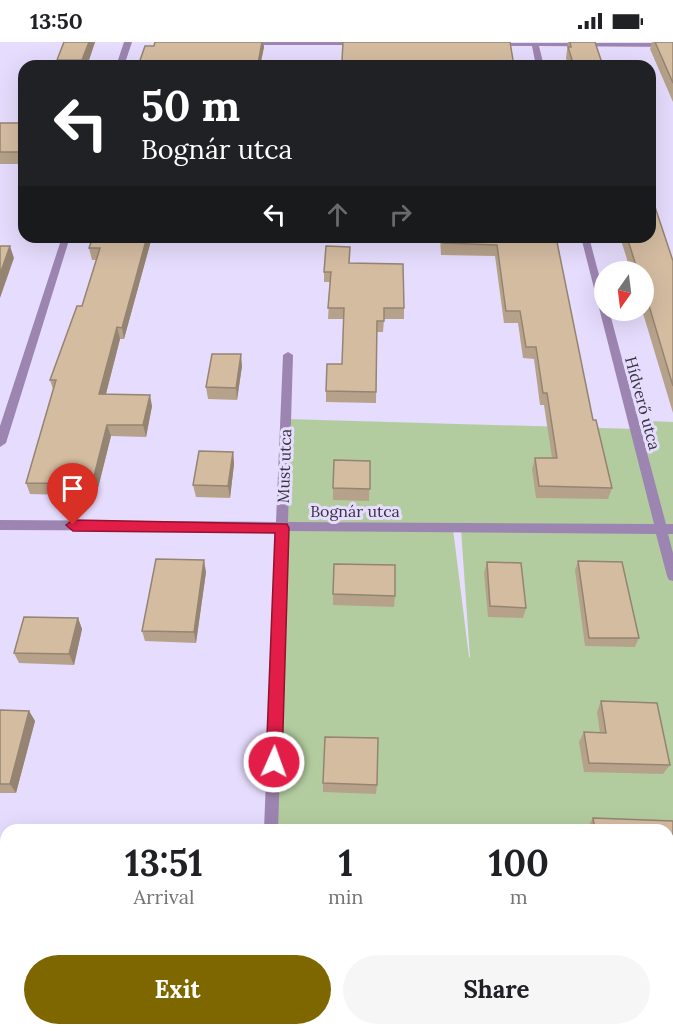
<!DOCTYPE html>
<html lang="en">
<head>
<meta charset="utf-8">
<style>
	:root { --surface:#fff; --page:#f6f6f6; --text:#202124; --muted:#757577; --accent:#7f6700 }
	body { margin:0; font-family:Lora,serif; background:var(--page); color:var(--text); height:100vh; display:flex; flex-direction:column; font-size:22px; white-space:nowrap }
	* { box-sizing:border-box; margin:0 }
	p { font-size:20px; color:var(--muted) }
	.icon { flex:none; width:33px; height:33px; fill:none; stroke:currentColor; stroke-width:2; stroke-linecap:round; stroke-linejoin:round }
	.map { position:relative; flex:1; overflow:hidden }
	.details { position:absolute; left:0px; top:782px; width:674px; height:212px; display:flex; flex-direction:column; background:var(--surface); border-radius:18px 18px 0 0; box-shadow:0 6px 24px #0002 }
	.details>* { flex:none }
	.banner { position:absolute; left:18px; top:18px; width:638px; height:183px; border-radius:18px; box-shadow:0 6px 24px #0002; background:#202124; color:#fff; overflow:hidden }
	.needle { width:39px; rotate:194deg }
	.controls { position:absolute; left:594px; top:219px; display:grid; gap:12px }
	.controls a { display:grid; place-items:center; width:60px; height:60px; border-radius:50%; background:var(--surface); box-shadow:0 6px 24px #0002; font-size:30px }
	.pin { position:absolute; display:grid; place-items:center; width:51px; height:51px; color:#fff; margin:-62px -26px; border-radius:50% 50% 50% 0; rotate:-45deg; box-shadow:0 0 6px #0007 }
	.pin .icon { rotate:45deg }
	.me { position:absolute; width:66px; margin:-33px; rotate:2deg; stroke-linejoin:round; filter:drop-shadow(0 0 4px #0008) }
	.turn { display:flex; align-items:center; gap:21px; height:126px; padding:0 24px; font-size:27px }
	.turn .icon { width:78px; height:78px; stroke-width:2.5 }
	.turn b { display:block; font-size:42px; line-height:51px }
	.lanes { display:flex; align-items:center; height:57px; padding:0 24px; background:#0003; justify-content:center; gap:30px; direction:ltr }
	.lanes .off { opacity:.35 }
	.eta { display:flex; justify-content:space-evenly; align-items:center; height:102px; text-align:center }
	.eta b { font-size:36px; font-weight:700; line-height:42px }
	.button { display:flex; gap:12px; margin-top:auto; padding:12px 24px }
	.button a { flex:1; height:69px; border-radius:36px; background:var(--accent); color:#fff; font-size:24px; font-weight:700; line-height:69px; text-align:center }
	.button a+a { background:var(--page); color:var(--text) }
	.status { display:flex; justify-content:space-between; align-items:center; height:42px; padding:0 30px; background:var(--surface); direction:ltr }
	.status svg { height:16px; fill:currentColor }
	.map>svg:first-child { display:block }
	.green { fill:#b3cc9f; fill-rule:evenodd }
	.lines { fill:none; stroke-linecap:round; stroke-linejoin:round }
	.minor { fill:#9d85b1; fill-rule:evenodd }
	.tertiary { fill:#9d85b1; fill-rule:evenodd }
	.wall { fill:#b6a28a }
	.shaded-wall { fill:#948471 }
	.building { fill:#d4bca1; stroke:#948471; stroke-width:1.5 }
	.route { fill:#e11d48; stroke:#92132f; stroke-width:1.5 }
	.labels { text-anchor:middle; stroke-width:6; stroke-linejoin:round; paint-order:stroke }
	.street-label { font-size:16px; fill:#373340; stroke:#e6dcfd }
</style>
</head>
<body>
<div class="status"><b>13:50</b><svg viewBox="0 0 49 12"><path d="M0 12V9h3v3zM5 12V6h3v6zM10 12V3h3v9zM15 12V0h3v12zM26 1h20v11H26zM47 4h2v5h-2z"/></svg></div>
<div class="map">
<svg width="673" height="992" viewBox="0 0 673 992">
	<rect width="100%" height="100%" fill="#e6dcfd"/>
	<path class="green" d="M286,377L635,387L646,384L648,379L673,380V961H668V788H271ZM453,487H461L470,616L469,615Z"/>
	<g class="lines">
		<path class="minor" d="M245,0H360L361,1L357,3H248Z
			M492,1H673V5L539,4L544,24H536L532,4H494L492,3Z
			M581,195H589L604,252V268H609L666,482H673V492H668L673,511V539L669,538L667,534L656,492L288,489L278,788H264L276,489L0,488V478L276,480L283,313L288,310L293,313L288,480L654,482Z
			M256,987H272V992H256Z"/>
		<path class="tertiary" d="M124,0H132L124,24H116Z
			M62,195H70L6,401L0,405V384Z"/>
	</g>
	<path class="wall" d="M95,0L87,24H58L57,18Z
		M155,0H263L264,5L260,24H138L154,4Z
		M343,0L514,24H342Z
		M568,0H595L603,24H568L566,16Z
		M652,0H673V60L650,7Z
		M0,81H24V122H0Z
		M152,195L124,297H120L106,352L152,364L146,395L111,394L96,454L30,452L26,441L53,347L50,338L82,264L97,218H92L89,206Z
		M440,195H556L593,378L612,446L608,457L536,456L532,427L535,416H552L544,363H540L534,317L523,316L518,281H504L495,214L441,213Z
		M620,195H650L673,219V371L642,268H644V230H631Z
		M349,221L404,266V277H384L383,290H377L376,361L326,360V349L342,322L344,277H328L330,240H324V230Z
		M242,324L237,358L208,357L206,345Z
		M233,410L234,422L230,456L196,455L193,443Z
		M370,419L369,459L333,458V446Z
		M578,519L639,596L635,605L585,604L575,528Z
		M487,520L526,566L523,576L488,575L484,531Z
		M206,530L196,601L145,599L142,589Z
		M333,552L395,554L394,565L333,563Z
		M78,576L82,587L74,623L19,621L14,611Z
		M601,659L670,723L663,732L584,730L579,700L584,690L600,691L597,670Z
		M0,668L29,669L35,679L16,751H0Z
		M323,741L377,743L376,752L323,750Z
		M593,776L673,779V934H668V788H589L588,785Z"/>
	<path class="shaded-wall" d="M89,0H95L87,24H84L82,18Z
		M262,0H263L264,5L260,24H258Z
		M147,195H152L124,297L122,286Z
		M10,204L14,216L0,256V232Z
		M117,285L120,297L103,363L99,352Z
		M241,312L242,324L237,358L236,346Z
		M150,353L152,364L146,395L143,383Z
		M107,383L111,394L96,454L92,442Z
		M233,410L234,422L230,456L228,444Z
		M204,518L206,530L196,601L194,590Z
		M78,576L82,587L74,623L69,612Z
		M29,669L35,679L16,751L10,742Z"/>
	<path class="building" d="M64,0H89L82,18H57Z
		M155,0H262L258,22L169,21L168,24H138L145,4H154Z
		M343,0H510L514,24H487V22L424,21V24H354V19H342Z
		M570,0H595L603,24H574L568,5H571Z
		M655,0H673V41Z
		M0,81H24V110H0Z
		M650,150L673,219V344L644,247V230H638L627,195H650Z
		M93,195H147L122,286L117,285L99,352L150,353L143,383H107L92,442L26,441L56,338H50L77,264H82L100,206H89Z
		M442,195H556L593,378H596L612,446L539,444L535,416H557L547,351H543L536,305H526L520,269H506L497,203L443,201Z
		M0,204H10L0,232Z
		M326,204L350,205L349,221L403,222L404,266H384V279H377L376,350L326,349L327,322H342L344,266H328L331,230H324Z
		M212,312H241L236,346L206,345Z
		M199,409L233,410L228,444L193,443Z
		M334,418L370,419V447L333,446Z
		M156,517L204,518L194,590L142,589Z
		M578,519L622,520L639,596H589Z
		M487,520L521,521L526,566L490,564Z
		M334,522L395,523V554L333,552Z
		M24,575L78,576L69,612L14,611Z
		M601,659L657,661L670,723L589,721L584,690L606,691Z
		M0,668L29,669L10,742H0Z
		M325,695L378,696L377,743L323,741Z
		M593,776L673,779V928H668V788H595Z
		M571,990L652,992H571Z"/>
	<path class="route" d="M73,478L287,482L289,486L282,720L280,725L274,727L268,725L266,720L275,491L73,489L66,483Z"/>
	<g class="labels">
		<g class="street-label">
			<text transform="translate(643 361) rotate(75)" y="6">Hídverő utca</text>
			<text transform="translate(284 424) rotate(-88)" y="6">Must utca</text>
			<text x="355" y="475">Bognár utca</text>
		</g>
	</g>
</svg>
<div class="controls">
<a><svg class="needle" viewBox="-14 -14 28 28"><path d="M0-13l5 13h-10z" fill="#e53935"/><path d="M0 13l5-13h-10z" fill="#757577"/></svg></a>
</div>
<div class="pin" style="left:73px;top:483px;background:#d93025"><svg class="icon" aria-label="arrive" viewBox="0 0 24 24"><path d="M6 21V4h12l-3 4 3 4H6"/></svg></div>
<svg class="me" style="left:274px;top:720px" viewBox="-20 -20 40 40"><circle r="17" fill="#e11d48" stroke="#fff" stroke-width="3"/><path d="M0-11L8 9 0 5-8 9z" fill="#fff"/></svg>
<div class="banner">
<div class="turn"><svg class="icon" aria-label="left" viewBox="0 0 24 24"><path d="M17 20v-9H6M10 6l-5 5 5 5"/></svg><div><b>50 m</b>Bognár utca</div></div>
<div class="lanes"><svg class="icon" aria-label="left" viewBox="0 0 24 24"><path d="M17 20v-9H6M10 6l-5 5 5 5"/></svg><svg class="icon off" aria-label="ahead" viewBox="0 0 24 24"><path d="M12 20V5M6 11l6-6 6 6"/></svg><svg class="icon off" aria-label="right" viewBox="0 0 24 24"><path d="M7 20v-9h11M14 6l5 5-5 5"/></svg></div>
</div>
<section class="details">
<div class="eta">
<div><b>13:51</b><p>Arrival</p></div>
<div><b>1</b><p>min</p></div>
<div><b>100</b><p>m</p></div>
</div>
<div class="button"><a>Exit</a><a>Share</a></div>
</section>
</div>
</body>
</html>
